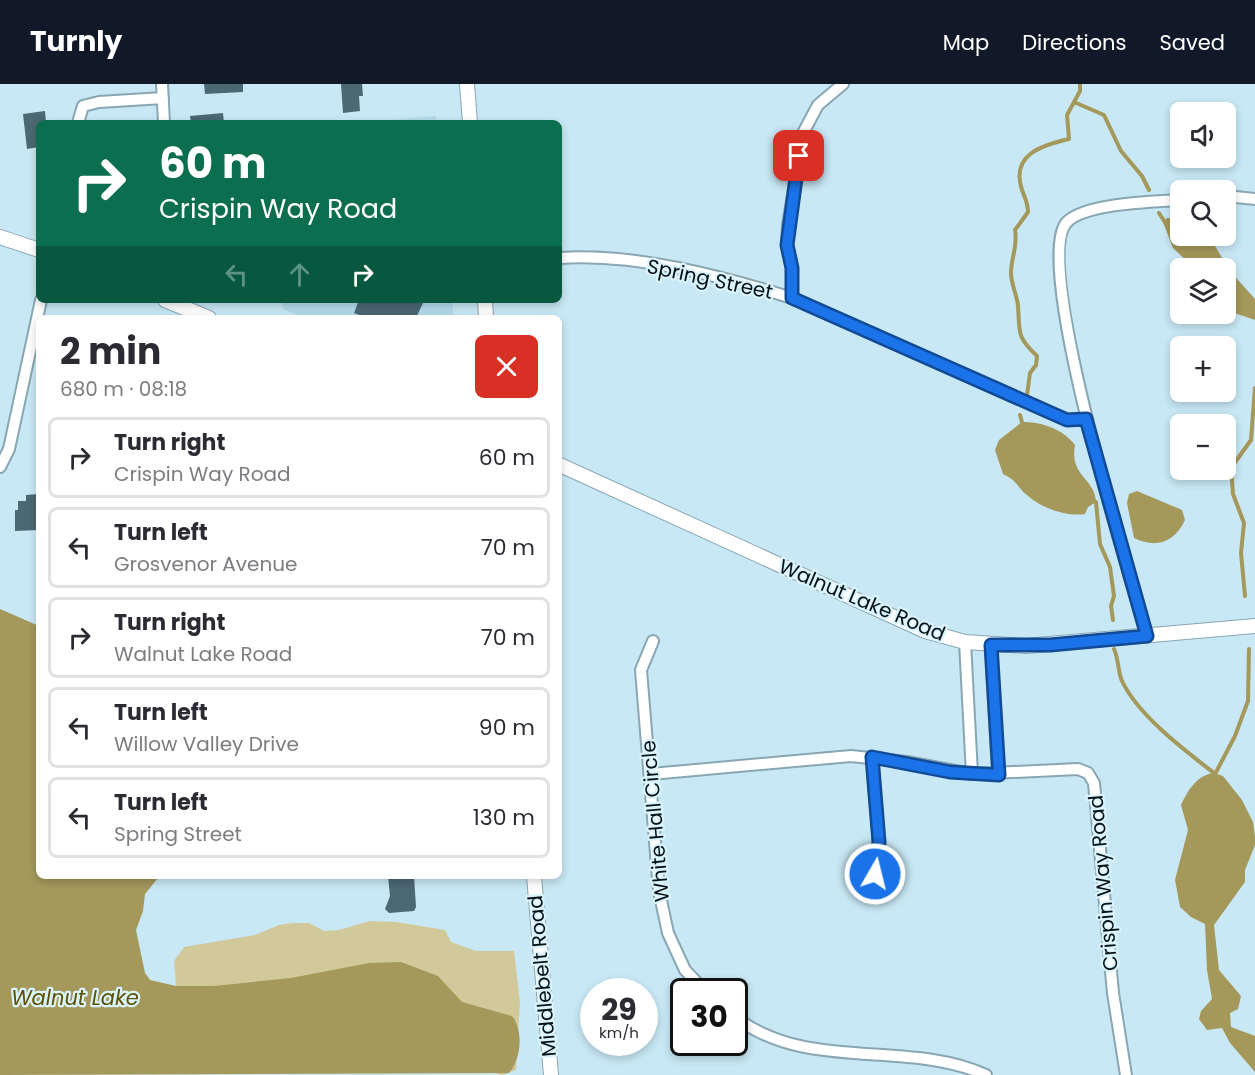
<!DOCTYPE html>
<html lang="en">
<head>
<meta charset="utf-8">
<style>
	:root { --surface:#fff; --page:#f7f7f7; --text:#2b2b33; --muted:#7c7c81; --line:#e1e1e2; --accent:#111827 }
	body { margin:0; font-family:Poppins,sans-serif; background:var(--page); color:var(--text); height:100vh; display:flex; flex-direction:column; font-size:22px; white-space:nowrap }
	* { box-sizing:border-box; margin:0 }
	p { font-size:20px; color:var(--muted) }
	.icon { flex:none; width:33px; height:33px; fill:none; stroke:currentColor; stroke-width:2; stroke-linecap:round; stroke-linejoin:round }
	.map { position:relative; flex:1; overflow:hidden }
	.panel { position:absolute; left:36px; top:231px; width:526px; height:564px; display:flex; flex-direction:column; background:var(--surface); border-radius:9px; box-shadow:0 3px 9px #0003 }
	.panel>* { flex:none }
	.banner { position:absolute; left:36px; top:36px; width:526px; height:183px; border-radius:9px; box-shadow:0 3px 9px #0003; background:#0b6e4f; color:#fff; overflow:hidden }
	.fabs { position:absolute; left:1170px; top:18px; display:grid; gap:12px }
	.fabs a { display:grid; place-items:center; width:66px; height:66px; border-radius:9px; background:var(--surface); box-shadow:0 3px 9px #0003; font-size:30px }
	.speed { position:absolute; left:580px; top:894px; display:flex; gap:12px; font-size:30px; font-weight:700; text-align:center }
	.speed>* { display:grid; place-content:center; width:78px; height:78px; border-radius:50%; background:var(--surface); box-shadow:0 3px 9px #0003; line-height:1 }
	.speed small { font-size:15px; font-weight:400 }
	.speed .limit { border:3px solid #111; border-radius:9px; background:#fff; color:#111 }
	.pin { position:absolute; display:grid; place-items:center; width:51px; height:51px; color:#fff; margin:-26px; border-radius:12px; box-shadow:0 3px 9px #0006 }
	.me { position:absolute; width:66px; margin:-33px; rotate:8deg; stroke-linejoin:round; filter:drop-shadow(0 0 4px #0008) }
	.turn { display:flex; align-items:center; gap:21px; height:126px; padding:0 24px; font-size:27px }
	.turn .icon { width:78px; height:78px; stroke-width:2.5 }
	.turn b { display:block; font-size:42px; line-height:51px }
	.lanes { display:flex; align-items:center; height:57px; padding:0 24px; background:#0003; justify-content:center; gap:30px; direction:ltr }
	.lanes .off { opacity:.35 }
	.round { display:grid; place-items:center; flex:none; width:63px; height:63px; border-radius:9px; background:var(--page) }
	.head { display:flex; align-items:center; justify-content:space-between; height:102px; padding:0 24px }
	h1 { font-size:36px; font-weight:700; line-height:45px }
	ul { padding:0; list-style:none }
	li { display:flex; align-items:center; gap:18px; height:81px; margin:0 12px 9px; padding:0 12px; border:3px solid var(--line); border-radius:9px }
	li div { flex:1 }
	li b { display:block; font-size:22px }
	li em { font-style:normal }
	header { display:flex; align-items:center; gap:36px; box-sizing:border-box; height:84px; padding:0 30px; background:var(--accent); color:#fff }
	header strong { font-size:28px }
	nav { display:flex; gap:33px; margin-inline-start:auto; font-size:21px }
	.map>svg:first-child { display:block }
	.built { fill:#b4dcec }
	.green { fill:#d2c99a }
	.water { fill:#a4985b }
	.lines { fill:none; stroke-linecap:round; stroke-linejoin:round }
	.stream { stroke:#a4985b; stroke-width:4 }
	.building { fill:#4b6873 }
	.minor-casing { stroke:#88a7b3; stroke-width:14 }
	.tertiary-casing { stroke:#88a7b3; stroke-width:16 }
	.minor { stroke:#fff; stroke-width:10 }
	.tertiary { stroke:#fff; stroke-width:14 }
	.route-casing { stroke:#114b97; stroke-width:15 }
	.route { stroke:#1a73e8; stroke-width:10 }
	.labels { text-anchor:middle; stroke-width:4.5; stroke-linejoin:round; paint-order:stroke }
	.street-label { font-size:20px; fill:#061115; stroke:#daf4fe }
	.water-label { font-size:21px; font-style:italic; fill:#5d5000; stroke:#daf4fe }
</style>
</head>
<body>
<header>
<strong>Turnly</strong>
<nav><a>Map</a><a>Directions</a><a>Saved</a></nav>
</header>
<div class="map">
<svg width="1255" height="991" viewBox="0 0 1255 991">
	<rect width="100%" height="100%" fill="#c8e8f5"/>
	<path class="built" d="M436,32L437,39H356Z
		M282,216H452L454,234H303L283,225Z"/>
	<path class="green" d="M370,837L396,838L445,846L451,858L476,867H514L520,918L516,986L502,991L176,902L174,877L184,863L255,851L279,841L292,839H309L324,847L339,846Z"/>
	<path class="water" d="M1167,134H1180V152H1209L1230,187L1255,215V236L1226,226V184H1194L1173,164L1163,138Z
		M1022,338C1042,338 1063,345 1075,361C1069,392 1095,394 1096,418L1088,423L1085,430C1066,433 1041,424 1027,411C1015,401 1019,398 1003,390L995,366L999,356Z
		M1137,407L1182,426L1185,436C1175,458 1156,465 1134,454L1127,419L1129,410Z
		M0,525L39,542V792H169L158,794L145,810L143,827L136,846L145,889L150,896L176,902H214L291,894L369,879L401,878L438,892L462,918L512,932C524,947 521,975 509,989L0,991Z
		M1214,689L1223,692L1242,716L1253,738L1255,753V761L1245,786V798L1214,841L1219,886L1241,912L1238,925L1230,929L1231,943L1255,952V988L1230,959L1222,944L1207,946L1199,935L1201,927L1212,915L1207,886L1205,840L1191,833L1180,823L1175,796L1188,746L1181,721C1188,706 1197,691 1214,689Z"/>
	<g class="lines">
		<path class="stream" d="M1074,18L1104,31L1121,67L1142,92L1149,106
			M1159,129L1166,140
			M1027,311L1030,289L1036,281L1037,272C1016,252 1020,249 1018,222C1017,211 1011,200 1011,189C1011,174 1018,162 1015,146L1028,128C1028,119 1025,114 1022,106C1010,70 1043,61 1069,55L1067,31L1080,7V0
			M1020,331L1023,342
			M1092,416L1096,418L1100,460L1110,483L1114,512L1111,522L1113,536
			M1245,512L1241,469L1244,439L1233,410L1231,384L1251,356L1255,304
			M1114,565C1119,576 1118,589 1122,597C1138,631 1184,666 1214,689
			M1214,692L1235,652L1248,617L1249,565"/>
	</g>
	<path class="building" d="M204,0H243V8L205,10Z
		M341,0H362L363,12H359L360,27L343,29Z
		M45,27L46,39H39V63L27,65L23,30Z
		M223,29L224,39H191L190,32Z
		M359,216H415L423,219L416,234H367L354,229Z
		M39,410V446L15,447V426H18V417H26V411Z
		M388,792H414L416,823L414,827L389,829L385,825L390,812Z"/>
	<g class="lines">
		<g class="minor-casing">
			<path id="minor" d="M162,0L164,39
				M78,39L83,22L99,18L163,14
				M1226,112L1255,115
				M560,174C635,169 721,192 792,214L1067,336L1086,335
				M792,214V184L787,161L788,141L803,49L818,21L843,0
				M0,383L9,365L41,216
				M1147,552C1131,495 1031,175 1067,138C1086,119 1153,118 1180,116
				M653,557L641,586L659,807L668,849L685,886L706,908
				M965,558L972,690
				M991,561L998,691
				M872,673L879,758L875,790
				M651,690L851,672L907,678L972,690L1078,685L1088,689L1094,699L1113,909L1126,991
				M735,933C808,989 906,955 986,991"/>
		</g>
		<g class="tertiary-casing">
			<path id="tertiary" d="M467,0L470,39
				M0,153L39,166
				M165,216L209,234
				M485,216L486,234
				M560,381L925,547L965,558L1026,562L1255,542
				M534,792L551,991"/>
		</g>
		<use href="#minor" class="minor"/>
		<use href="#tertiary" class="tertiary"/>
	</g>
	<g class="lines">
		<g class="route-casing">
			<path id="route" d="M799,72L787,161L792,184V214L1067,336L1086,335L1147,552L1050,561H991L999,691L950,688L872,673L879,758L875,790"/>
		</g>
		<use href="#route" class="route"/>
	</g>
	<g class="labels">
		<g class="street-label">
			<text transform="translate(710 195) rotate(12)" y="7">Spring Street</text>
			<text transform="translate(862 516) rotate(23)" y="7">Walnut Lake Road</text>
			<text transform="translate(655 737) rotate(-95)" y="7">White Hall Circle</text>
			<text transform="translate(1103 799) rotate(-95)" y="7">Crispin Way Road</text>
			<text transform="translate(542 892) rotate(-95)" y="7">Middlebelt Road</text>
		</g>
		<g class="water-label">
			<text x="75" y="921">Walnut Lake</text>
		</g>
	</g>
</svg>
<div class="fabs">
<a><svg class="icon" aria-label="sound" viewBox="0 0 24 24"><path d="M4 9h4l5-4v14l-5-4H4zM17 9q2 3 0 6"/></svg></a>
<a><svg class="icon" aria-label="search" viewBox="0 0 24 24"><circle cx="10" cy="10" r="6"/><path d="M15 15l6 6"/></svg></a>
<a><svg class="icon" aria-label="layers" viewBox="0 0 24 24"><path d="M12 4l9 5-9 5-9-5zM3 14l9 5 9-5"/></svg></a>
<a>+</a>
<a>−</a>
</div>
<div class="speed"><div>29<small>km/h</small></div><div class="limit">30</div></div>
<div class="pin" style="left:799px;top:72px;background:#d93025"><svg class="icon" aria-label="arrive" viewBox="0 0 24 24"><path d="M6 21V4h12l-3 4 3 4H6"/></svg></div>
<svg class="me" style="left:875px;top:790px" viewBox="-20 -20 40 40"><circle r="17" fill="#1a73e8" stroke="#fff" stroke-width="3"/><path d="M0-11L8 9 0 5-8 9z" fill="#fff"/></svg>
<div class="banner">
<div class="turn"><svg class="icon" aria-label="right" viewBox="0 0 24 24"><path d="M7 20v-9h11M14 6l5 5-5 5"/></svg><div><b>60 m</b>Crispin Way Road</div></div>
<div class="lanes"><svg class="icon off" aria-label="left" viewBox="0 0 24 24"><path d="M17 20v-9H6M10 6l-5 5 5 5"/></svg><svg class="icon off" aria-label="ahead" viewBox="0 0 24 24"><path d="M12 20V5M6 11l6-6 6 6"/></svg><svg class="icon" aria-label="right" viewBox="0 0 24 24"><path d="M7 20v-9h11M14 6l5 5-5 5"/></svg></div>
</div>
<section class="panel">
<div class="head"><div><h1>2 min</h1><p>680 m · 08:18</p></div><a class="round" style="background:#d93025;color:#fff"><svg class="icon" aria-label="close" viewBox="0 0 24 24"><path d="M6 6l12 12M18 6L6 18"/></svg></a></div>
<ul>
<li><svg class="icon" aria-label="right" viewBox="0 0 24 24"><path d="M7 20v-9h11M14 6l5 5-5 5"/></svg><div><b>Turn right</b><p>Crispin Way Road</p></div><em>60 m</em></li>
<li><svg class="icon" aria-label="left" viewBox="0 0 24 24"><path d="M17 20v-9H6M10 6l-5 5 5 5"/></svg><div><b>Turn left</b><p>Grosvenor Avenue</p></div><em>70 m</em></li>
<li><svg class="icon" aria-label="right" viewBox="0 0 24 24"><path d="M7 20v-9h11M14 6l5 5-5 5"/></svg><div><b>Turn right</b><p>Walnut Lake Road</p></div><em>70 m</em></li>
<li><svg class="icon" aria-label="left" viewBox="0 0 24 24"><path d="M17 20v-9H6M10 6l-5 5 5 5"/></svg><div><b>Turn left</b><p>Willow Valley Drive</p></div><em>90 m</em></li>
<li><svg class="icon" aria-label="left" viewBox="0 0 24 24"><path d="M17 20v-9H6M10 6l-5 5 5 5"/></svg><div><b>Turn left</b><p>Spring Street</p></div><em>130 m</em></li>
</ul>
</section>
</div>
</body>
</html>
